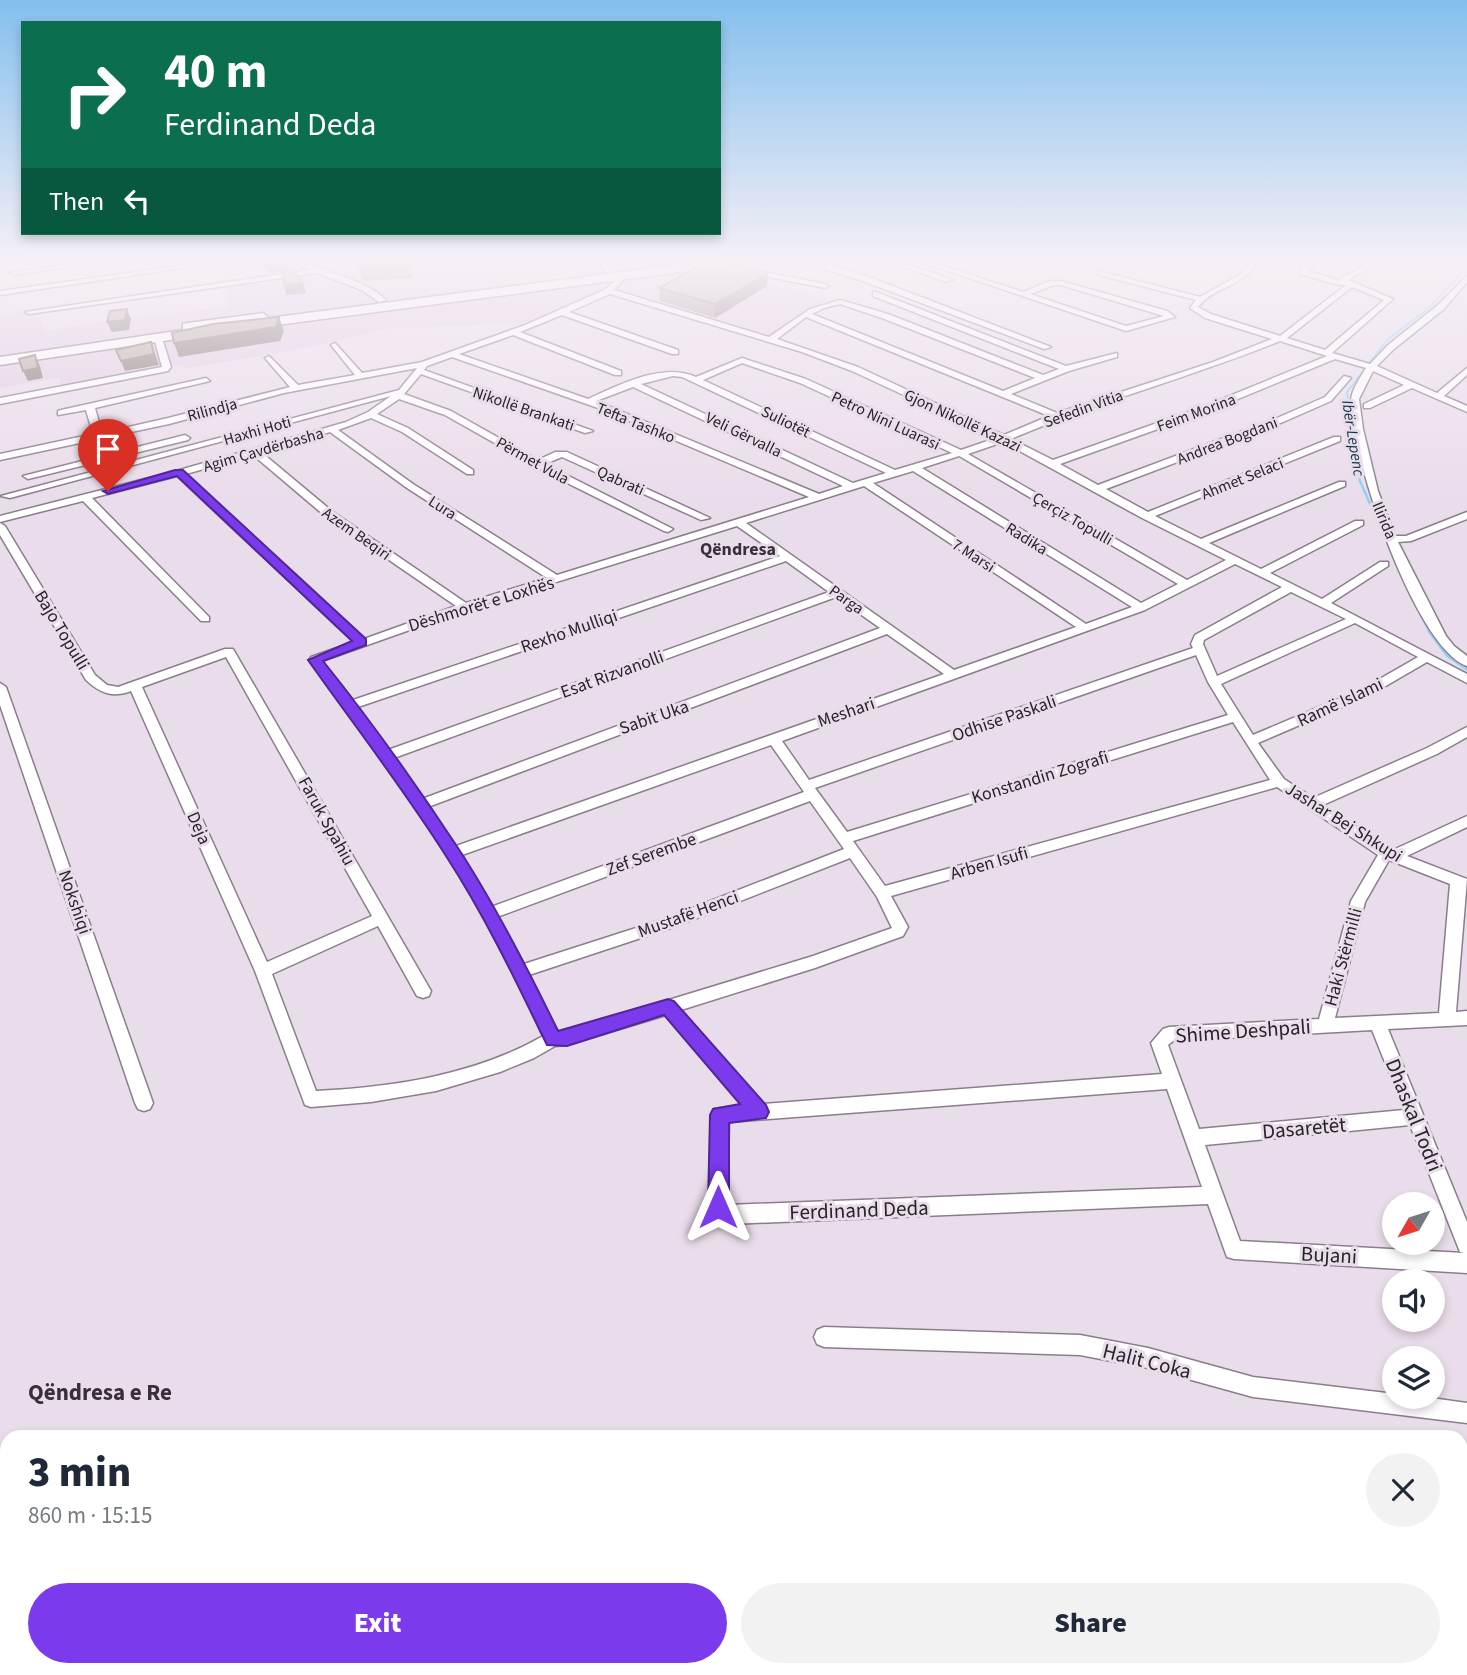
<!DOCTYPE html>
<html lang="en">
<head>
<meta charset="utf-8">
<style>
	:root { --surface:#fff; --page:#f2f2f3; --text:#1f2937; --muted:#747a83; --accent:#7c3aed }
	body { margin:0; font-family:"Source Sans 3",sans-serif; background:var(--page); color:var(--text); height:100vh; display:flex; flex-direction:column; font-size:26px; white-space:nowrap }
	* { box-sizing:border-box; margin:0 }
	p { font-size:23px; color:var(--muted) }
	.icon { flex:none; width:38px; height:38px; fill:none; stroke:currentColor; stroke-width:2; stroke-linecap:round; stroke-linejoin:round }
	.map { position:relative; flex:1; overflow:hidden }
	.panel { position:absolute; left:0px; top:1430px; width:1468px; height:247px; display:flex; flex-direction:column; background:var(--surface); border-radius:21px 21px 0 0; box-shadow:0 4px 10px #0003 }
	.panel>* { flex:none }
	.top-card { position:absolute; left:21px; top:21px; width:700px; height:214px; border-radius:0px; box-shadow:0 4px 10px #0003; background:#0b6e4f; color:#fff; overflow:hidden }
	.needle { width:46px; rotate:231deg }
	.tools { position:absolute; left:1382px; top:1192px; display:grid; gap:14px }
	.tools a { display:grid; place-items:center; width:63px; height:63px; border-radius:50%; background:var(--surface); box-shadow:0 4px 10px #0003; font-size:35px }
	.pin { position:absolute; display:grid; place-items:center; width:60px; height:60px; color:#fff; margin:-72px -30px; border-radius:50% 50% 50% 0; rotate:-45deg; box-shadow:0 0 7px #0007 }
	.pin .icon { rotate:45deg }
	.me { position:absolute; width:77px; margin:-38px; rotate:0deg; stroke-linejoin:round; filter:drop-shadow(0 0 5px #0008) }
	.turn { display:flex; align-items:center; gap:24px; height:147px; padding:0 28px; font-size:32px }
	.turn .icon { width:91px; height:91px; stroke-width:2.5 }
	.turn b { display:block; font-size:49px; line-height:60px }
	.then { display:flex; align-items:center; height:66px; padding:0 28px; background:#0003; gap:14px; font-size:26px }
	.round { display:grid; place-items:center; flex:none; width:74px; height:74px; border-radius:37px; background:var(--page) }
	.overview { display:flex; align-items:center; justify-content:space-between; height:119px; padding:0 28px }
	h1 { font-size:42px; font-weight:800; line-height:52px }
	.primary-button { display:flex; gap:14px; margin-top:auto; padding:14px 28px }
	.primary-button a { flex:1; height:80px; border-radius:42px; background:var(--accent); color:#fff; font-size:28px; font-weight:800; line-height:80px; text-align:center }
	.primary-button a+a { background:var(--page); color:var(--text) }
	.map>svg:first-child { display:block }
	.built { fill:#e1cfe3 }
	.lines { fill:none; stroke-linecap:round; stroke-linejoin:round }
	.stream-far2 { stroke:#8fd0f8; stroke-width:2 }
	.stream-far1 { stroke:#8fd0f8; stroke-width:2.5 }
	.stream { stroke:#8fd0f8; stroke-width:3.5 }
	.street-casing { stroke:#8a7e8b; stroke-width:3 }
	.highway-casing { stroke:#8a7e8b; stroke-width:3 }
	.street { fill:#fff; fill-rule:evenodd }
	.highway { fill:#fff; fill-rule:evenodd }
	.wall { fill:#a0928a }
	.shaded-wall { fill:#827771 }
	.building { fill:#baaaa1; stroke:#827771; stroke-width:2 }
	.route { fill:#7c3aed; stroke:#51269a; stroke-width:2 }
	.labels { text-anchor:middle; stroke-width:6; stroke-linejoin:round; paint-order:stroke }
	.far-street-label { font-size:16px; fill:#282329; stroke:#eaddeb }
	.far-water-label { font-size:16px; font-style:italic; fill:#11364b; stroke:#eaddeb }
	.far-quarter-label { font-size:18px; font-weight:bold; fill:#382f39; stroke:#eaddeb }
	.street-label { font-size:18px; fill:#282329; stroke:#eaddeb }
	.near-street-label { font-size:21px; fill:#282329; stroke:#eaddeb }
	.near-neighbourhood-label { font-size:23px; font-weight:bold; fill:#382f39; stroke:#eaddeb }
</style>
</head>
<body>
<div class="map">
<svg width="1467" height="1675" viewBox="0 0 1467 1675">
	<rect width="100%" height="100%" fill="#eaddeb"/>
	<path class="built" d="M232,260H786L767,273L712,269L829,298L770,340L609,291L530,324L390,328L327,344L190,368L168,364L149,371L60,387V378L0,388V315L35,309L46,331L129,317L227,308V261Z
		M1064,260H1142L1170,267L1156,274L1141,270L1127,278Z"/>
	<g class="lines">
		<path class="stream-far2" d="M1352,424L1347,392L1387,340L1430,307L1467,267"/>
		<path class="stream-far1" d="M1351,422L1360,481L1400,572
			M1411,595L1430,633"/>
		<path class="stream" d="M1429,631L1447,655L1467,669"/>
		<g class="street-casing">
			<path id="street" d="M99,260H116L13,275L9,273Z
				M222,260H238L0,295V291Z
				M292,260H300C327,274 363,278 386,300L379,302L362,290L317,273L29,314L25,312L309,270Z
				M597,260H603L612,273H606Z
				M670,260H678L681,263L674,265Z
				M830,260H837L832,266L869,277L1051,347L1044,349L863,281L824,269Z
				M886,260H896L953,280L946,282Z
				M916,260H926L1023,292L1050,281H1061L1167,311L1175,317L1126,331ZM1054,285H1061L1164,316L1126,326L1030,294Z
				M1251,260H1258C1246,287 1215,285 1198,307L1211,314L1280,336L1346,285H1338L1300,274V270L1311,260H1319L1308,271L1337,280L1375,260H1383L1348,280L1393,299L1332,353L1370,364L1388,345L1438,305L1467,276V282L1444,309L1394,349L1377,366L1437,393L1467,368V375L1444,396L1467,406V412L1412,388L1370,408H1364V404L1404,385L1373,371L1359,399L1363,429L1378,491L1395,536H1406L1467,512V519L1411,541L1398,542L1446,636L1454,646L1467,656V666C1415,648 1351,456 1351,402C1351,390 1360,378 1366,368L1335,359L1211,410L1060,464L1098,485L1277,418L1325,397L1344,376L1351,378L1331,401L1283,422L1106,489L1148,512L1334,437H1340V441L1155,516L1201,539L1339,482H1345V486L1209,543L1261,569L1355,521H1363V525L1270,573L1322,599L1380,562H1388V566L1331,603L1467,674V683L1427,662L1372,694L1258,743L1284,779L1313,798L1427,748L1467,727V737L1437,754L1323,805L1393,850L1467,816V827L1407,856L1467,879L1456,1012L1467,1011V1025L1388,1029L1467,1222V1273L1234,1259L1227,1257L1208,1204L731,1224L713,1217L709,1207L711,1115L714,1109L743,1105L666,1015L567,1045L555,1046L534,1058L500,1072L436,1091L371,1102L311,1107L305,1105L255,971L131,691C112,698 100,693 86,680L0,535V523L5,526L95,675L107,685L118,687L225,649H233L431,991L429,996L423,998L417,996L378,926L272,974L316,1091C394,1087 475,1075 543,1036C514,975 484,914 448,857C406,789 355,726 309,660L311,657L354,642L177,476L92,498L209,617V621H201L83,501L0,522V516L176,471L346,422L368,412L391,396L10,498L1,496L399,390L417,368L284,393L169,424L0,460V454L93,434L86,410L58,415V411L61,410L206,378L210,381L95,408L102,433L168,418L290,387L265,358L269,356L298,385L355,375L331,345L335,343L362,373L422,362L525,325L606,289L625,272L629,274L614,290L769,337L810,309L840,300L888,314L1043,375L1059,369L873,296V292H876L1066,366L1117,353V357L1069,371L1011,394L1057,413L1213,362L1272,339L1205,318L1190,308L1196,300L1099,275V271L1200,297L1241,274ZM1352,287L1384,300L1325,350L1287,338ZM610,294L802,352L852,371L996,438L961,450L806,379L742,358L696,377C663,362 619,385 588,399L459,354L513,335L615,375H621V371L520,332L562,315L672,354H678V350L569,312ZM840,304L882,318L1035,378L1003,391L812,314L824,308ZM806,317L1049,416L1004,435L858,367L777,339ZM1280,341L1327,356L1205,406L1053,460L1011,439C1099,401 1192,377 1280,341ZM452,357L601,409L809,497L557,575L413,484L338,430L371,418L402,432L467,474H473V470L408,428L377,414L399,399L445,415L551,475L664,531L668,532L673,529L545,464L562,457L701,520L710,518L567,452H555L538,460L451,411L404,394L421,374L585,433L593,431L424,370L427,366ZM742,363L800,383L952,453L895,470L703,380ZM673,376L682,377L886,473L853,483L641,384ZM633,387L843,486L819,494L596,401ZM330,432L407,488L547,578L466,603L333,512L261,452ZM1003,442L1142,518L1226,560L1187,580L968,454ZM253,455L325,516L456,606L364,639L186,474ZM959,456L961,457L1178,584L1141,603L922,468ZM913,471L1132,607L1086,624L873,483ZM864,486L1076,627L954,670L746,523ZM737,526L780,556L353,700L322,661L469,609ZM786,561L829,592L388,750L358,707ZM1235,564L1282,587L1195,635L1191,644L1193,648L809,780L782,741L1145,610ZM1291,592L1346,619L1217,676L1203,644L1204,640ZM836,597L880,628L422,799L394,758ZM1355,623L1418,657L1364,688L1253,735L1221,684ZM887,634L944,674L456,846L428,807ZM1196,655L1208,682L1228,715L847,832L815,788ZM226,657L372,916L267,962L142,687ZM1233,722L1270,780L885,886L853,841ZM771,745L804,792L491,907L462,855ZM1277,787L1378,855L1351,901L1319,1019L1169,1027L1163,1029L1151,1043L1162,1074L763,1104L681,1010L815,968L903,936L908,927L891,896ZM810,801L844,849L664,919L524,964L497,917ZM850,858L877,897L892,928L813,956L567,1031L558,1032L529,975L674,927ZM1389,860L1450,884L1439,1013L1335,1018L1365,902ZM1372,1030L1404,1110L1199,1129L1168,1045L1173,1041ZM1167,1089L1202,1187L727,1205L729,1122ZM1410,1125L1460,1252L1464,1253L1240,1241L1205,1145Z
				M751,269L825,284L829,286L825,288L748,273Z
				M158,336L162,338L171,367L168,371L0,404V398L162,367L154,338Z
				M185,435L190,438L188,440L28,479L23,476Z
				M0,683L6,687L153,1103L150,1109L144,1111L138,1109L135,1103L0,705Z
				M824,1327L1080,1335L1148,1348L1253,1377L1395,1394V1396H1417L1467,1403V1423L1253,1397L1148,1368L1080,1355L824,1347L817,1344L814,1337L817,1330Z"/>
		</g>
		<g class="highway-casing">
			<path id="highway" d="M714,260H747L741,264L247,329L242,328L241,324L209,328V334L204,335L0,365V357L183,330V324L188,323L263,313L269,318Z
				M0,1565L7,1567V1607L0,1605Z
				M1461,1571H1467V1611H1461Z
				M0,1607L7,1609V1651L0,1649Z
				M1461,1612L1467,1613V1655L1461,1654Z
				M197,1670H331L333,1675H199Z
				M379,1670H521L519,1675H377Z"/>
		</g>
		<use href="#street" class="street"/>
		<use href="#highway" class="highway"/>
	</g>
	<path class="wall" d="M263,260H287L290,269L303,283L306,293L287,295L284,285L283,271L269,273L264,265Z
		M409,260L412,278L362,281L359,268Z
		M767,286L715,318L660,301L659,288Z"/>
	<path class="shaded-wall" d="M288,260L290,270L269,273L266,264Z
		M768,273L767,286L715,318V304Z
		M303,283L306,293L287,295L284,285Z
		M127,309L131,319L129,330L112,332L107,322Z
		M279,317L284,331L280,341L179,357L174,343Z
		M151,342L159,365L125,371L121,361Z
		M35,355L40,366L43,378L28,381L23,371Z"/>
	<path class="building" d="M264,260H288L266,264Z
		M361,260H409V265L359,268Z
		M711,260L768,273L715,304L659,288Z
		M293,269L303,283L284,285L283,270Z
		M127,309L125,320L107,322L110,311Z
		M279,317L276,327L174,343L172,333L213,324Z
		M151,342L154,354L121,361L116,350Z
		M35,355L38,368L23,371L19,359Z"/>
	<linearGradient id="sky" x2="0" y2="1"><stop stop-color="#84bfee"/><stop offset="0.53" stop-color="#f6f0f6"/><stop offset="1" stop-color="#f6f0f6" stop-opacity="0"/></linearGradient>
	<rect width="1467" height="494" fill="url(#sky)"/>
	<path class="route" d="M175,470H183L366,639V645L323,661C371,721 416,784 458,848C496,906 528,969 558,1031L668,999L674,1001L766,1105L769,1112L766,1118L729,1123V1207L726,1215L718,1218L711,1215L708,1207L710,1115L713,1109L740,1104L664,1015L567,1046L547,1045C516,981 485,916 446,856C403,788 354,725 308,660L352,641L177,476L108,494L103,491Z"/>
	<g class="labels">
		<g class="far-street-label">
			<text transform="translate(524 408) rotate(19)" y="6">Nikollë Brankati</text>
			<text transform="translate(1083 408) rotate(-20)" y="6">Sefedin Vitia</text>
			<text transform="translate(212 409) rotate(-15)" y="6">Rilindja</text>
			<text transform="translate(1196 412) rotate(-20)" y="6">Feim Morina</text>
			<text transform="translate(886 420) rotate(25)" y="6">Petro Nini Luarasi</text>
			<text transform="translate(963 420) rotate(25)" y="6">Gjon Nikollë Kazazi</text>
			<text transform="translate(786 421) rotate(26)" y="6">Suliotët</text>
			<text transform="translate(636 422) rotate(22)" y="6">Tefta Tashko</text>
			<text transform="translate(257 430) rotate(-16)" y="6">Haxhi Hoti</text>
			<text transform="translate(744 434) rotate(26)" y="6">Veli Gërvalla</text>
			<text transform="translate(1227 440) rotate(-21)" y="6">Andrea Bogdani</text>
			<text transform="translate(263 449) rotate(-16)" y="6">Agim Çavdërbasha</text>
			<text transform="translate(533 460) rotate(29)" y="6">Përmet Vula</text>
			<text transform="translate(1242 478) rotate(-22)" y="6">Ahmet Selaci</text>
			<text transform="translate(621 480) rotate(24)" y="6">Qabrati</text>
			<text transform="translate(443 507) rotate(33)" y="6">Lura</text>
			<text transform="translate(1073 518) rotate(30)" y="6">Çerçiz Topulli</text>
			<text transform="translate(1385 520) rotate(67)" y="6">Ilirida</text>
			<text transform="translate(357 533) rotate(35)" y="6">Azem Beqiri</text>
			<text transform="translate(1027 538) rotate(32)" y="6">Radika</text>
			<text transform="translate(974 555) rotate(33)" y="6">7 Marsi</text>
			<text transform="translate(847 599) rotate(35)" y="6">Parga</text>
		</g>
		<g class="far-water-label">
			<text transform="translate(1354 438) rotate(81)" y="6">Ibër-Lepenc</text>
		</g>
		<g class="far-quarter-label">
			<text x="738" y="555">Qëndresa</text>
		</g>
		<g class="street-label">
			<text transform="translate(481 604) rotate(-17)" y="6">Dëshmorët e Loxhës</text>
			<text transform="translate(62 630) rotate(59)" y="6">Bajo Topulli</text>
			<text transform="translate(569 631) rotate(-19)" y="6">Rexho Mulliqi</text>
			<text transform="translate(612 674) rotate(-20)" y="6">Esat Rizvanolli</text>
			<text transform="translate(1340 702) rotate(-25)" y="6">Ramë Islami</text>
			<text transform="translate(846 712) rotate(-19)" y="6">Meshari</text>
			<text transform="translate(654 717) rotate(-19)" y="6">Sabit Uka</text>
			<text transform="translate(1004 718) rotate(-19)" y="6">Odhise Paskali</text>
			<text transform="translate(1040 777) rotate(-17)" y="6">Konstandin Zografi</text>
			<text transform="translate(327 821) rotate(61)" y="6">Faruk Spahiu</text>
			<text transform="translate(1344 822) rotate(32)" y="6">Jashar Bej Shkupi</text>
			<text transform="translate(199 828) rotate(66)" y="6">Deja</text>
			<text transform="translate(651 854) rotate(-20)" y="6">Zef Serembe</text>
			<text transform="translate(989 863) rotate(-16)" y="6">Arben Isufi</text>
			<text transform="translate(75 902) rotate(71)" y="6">Nokshiqi</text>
			<text transform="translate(688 914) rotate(-20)" y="6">Mustafë Henci</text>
			<text transform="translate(1343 957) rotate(-75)" y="6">Haki Stërmilli</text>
		</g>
		<g class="near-street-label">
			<text transform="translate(1243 1031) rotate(-4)" y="7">Shime Deshpali</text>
			<text transform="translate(1414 1115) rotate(68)" y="7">Dhaskal Todri</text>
			<text transform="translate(1304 1128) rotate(-5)" y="7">Dasaretët</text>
			<text transform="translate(859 1210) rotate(-2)" y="7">Ferdinand Deda</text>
			<text transform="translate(1329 1255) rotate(3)" y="7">Bujani</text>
			<text transform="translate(1147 1361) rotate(14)" y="7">Halit Coka</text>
		</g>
		<g class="near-neighbourhood-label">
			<text x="100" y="1400">Qëndresa e Re</text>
		</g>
	</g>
</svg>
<div class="tools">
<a><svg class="needle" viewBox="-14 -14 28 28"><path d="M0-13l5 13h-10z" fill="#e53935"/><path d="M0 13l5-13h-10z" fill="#747a83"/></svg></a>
<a><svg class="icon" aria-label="sound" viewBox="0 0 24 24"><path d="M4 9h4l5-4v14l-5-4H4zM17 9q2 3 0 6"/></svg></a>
<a><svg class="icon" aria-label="layers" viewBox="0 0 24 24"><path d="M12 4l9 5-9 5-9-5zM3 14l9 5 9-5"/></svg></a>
</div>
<div class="pin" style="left:108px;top:491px;background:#d93025"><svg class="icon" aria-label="arrive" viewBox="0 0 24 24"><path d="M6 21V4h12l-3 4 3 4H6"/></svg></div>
<svg class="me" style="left:718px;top:1207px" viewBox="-20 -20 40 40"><path d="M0-17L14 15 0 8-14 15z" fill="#7c3aed" stroke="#fff" stroke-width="4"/></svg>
<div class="top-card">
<div class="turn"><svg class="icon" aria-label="right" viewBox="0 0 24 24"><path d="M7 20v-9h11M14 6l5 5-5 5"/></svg><div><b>40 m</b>Ferdinand Deda</div></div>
<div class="then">Then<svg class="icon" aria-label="left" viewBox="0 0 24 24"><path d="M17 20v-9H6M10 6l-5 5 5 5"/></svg></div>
</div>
<section class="panel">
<div class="overview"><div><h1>3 min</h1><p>860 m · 15:15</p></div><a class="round"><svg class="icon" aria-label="close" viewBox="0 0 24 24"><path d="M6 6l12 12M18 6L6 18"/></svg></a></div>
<div class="primary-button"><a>Exit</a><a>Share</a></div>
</section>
</div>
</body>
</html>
